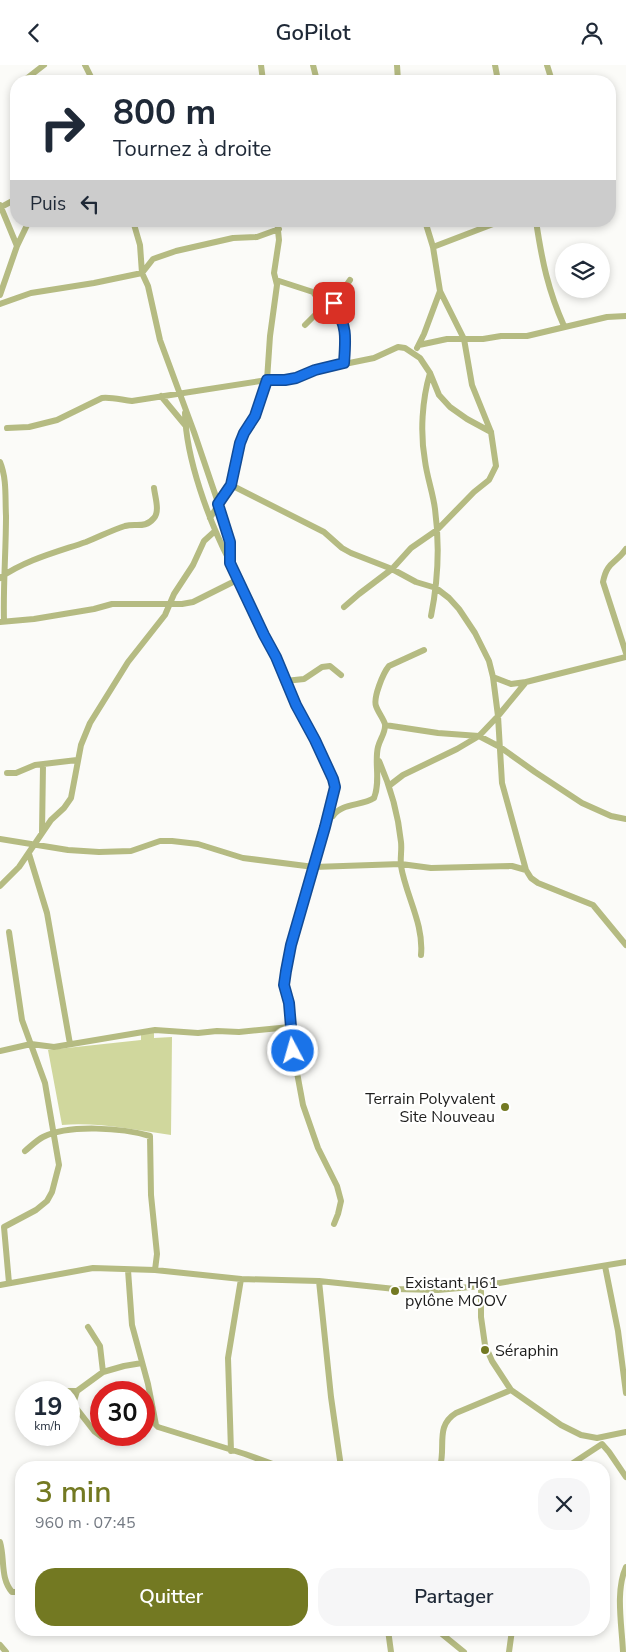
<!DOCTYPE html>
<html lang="fr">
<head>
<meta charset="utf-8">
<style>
	:root { --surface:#fff; --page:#f6f6f7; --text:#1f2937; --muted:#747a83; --accent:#737922 }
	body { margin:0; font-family:"Nunito Sans",sans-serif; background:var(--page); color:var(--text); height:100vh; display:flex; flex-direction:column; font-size:19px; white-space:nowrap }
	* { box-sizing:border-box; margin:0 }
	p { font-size:16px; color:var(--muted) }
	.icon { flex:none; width:28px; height:28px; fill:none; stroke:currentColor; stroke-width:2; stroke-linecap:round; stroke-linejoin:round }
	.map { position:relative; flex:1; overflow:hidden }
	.panel { position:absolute; left:15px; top:1396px; width:595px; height:175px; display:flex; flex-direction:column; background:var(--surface); border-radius:20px; box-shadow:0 2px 8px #0003 }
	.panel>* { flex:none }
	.hud { position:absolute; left:10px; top:10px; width:606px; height:152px; border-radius:20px; box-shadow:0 2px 8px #0003; background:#fff; color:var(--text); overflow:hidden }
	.controls { position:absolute; left:555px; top:178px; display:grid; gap:10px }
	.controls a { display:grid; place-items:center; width:55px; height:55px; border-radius:50%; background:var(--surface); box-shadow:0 2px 8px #0003; font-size:25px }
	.speed { position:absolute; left:15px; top:1316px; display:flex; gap:10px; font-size:25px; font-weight:700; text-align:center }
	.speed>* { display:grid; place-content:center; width:65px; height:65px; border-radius:50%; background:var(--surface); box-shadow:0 2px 8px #0003; line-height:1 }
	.speed small { font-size:12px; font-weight:400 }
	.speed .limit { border:8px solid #d22; background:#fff; color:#111 }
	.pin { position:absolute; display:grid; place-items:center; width:42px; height:42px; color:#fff; margin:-21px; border-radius:10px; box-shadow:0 2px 8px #0006 }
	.me { position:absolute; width:55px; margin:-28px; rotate:354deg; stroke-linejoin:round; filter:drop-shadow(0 0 4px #0008) }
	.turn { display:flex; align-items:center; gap:18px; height:105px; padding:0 20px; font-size:22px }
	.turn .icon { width:65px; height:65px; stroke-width:2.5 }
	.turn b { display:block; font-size:35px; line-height:42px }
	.then { display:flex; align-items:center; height:48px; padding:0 20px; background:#0003; gap:10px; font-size:19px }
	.round { display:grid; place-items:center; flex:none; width:52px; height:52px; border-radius:20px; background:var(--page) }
	.summary { display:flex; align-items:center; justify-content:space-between; height:85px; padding:0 20px }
	h1 { font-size:30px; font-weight:600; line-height:38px; color:var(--accent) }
	.button { display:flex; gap:10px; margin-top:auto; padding:10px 20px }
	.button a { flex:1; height:58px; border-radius:20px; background:var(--accent); color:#fff; font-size:20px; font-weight:600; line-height:58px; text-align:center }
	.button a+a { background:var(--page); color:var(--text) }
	header { display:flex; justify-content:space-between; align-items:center; height:65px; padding:0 20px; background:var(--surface); font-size:22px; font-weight:600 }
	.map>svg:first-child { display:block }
	.green { fill:#d0d79d }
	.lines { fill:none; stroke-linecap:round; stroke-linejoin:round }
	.minor { stroke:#b5bb82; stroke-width:6 }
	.route-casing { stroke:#114b97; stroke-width:12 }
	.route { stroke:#1a73e8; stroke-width:9 }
	.poi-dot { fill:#737922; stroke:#fffffe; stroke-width:2 }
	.labels { text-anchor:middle; stroke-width:4.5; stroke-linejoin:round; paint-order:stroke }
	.poi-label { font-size:16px; fill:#1d1d1c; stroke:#fffffe; text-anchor:start }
</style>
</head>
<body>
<header><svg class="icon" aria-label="back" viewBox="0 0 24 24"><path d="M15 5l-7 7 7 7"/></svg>GoPilot<svg class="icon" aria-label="person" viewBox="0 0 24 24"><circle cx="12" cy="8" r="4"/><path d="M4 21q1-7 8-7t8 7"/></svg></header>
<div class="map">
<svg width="626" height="1587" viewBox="0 0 626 1587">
	<rect width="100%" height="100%" fill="#fbfbf8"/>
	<path class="green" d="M154,967V973L172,972L171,1070C135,1065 98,1057 62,1060L48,985L141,975V968Z"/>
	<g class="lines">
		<path class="minor" d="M85,0L93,16
			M261,0L263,16
			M313,0L317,16
			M397,0L398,16
			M495,0L498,16
			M547,0L552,16
			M26,16V14L44,0
			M0,140L17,181
			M1,142L16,134
			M133,156L140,180L142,208L148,221L160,275L194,367L229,470L231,488L230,499C244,531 260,561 276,592C285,610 291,630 300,648C312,672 329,695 335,721L322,774L291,880L284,920L289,938L293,986L303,1040L318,1083L337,1121L341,1136L338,1149L334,1159
			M536,156C542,196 548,225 564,261
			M433,182L501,156
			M276,215L313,227L321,238L322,243
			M0,230L17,181L29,156
			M334,238C347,262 346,271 344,298
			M0,239L31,228L94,218L142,208L153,194L176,186L233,173L257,172L279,164
			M305,260L322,243L334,238L350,215
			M419,280L447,274H483L501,271H527L607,252L626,251
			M417,283L424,269L440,226
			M430,308C422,335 420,368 425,396C427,412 433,428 435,444C440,481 438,516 431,551
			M161,331L185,360
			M185,348C186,394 209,456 230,497
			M7,363L29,362L57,355L102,333C112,332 122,335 132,336L267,315H285L296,313L315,305L374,293L398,282L405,283L420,293L430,308L439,330L450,342L467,354L491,367
			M0,397C7,414 5,432 6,451C6,486 3,521 4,556
			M231,420L324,467L342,483L351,488L392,504L416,517L436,523L449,533L459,544L475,568L489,596L493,612L498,651L502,718L526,805L531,813L538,818L593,840L626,880
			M210,453L231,420L240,378L255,351L267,315L270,271L277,220L274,208L279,175L277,156
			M626,484C616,499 607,496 603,517L626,588
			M0,513C25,495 57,487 86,477C99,472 112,465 125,461C136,458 145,464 154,453C160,446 155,432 154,423
			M344,542L359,529L392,504L411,483L437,465L474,427L489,415L496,401L491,367L472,320L464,274L440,226L433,182L425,156
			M0,557L34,554L94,544L112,539H182L193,537L237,515
			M493,612L511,619L526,617
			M285,616L304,614L322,602L330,601L341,610
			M385,660L438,668L479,671L500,682L535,707L582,738L611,751L626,754
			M379,696C391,723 398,748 401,777C402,785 400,793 401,801C406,831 424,859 421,890
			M7,708H16L35,700L77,695
			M390,720L403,710L457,684L479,671L498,651L526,617L626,592
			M333,751C341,738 362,741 374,733C381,716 374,698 378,682C380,674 386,667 385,659C383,653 378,647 376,641C373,633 383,608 389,601L424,585
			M42,768L43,700
			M0,774L68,785L99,787L131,786L160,776H172L198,779L243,793L314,802L401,799L431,803L512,801L526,805
			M29,789L47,848L70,979
			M0,821L19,802L51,755L64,743L71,733L81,680L90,658L128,597L165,550L174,529L193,500L204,476L215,466
			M0,986L31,979L54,982L155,965L198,968L217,966L239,967L290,962
			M25,1086C31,1081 37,1075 43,1072C69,1059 123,1063 150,1071L151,1130L157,1189L155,1205
			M605,1201L618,1266L626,1328
			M128,1205L132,1260L148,1319L156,1360L158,1362L245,1389L281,1402
			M319,1216L331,1332L341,1402
			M9,1218L4,1162L36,1145L47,1136L52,1127L59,1100L45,1018L22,955L9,867
			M0,1220L93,1203L155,1205L241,1214L319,1216L395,1224L438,1225L481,1221L626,1197
			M481,1221V1252L485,1280L492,1296L511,1325L561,1360L581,1370L597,1373L626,1367
			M88,1262L100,1281L103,1307
			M51,1326H77L103,1307L124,1301L142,1298
			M77,1326L73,1339L94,1366L102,1372
			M231,1386L228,1293L241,1214
			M440,1402C446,1381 435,1361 456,1348L511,1325
			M567,1402L602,1379L609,1387L626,1412
			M0,1477C5,1494 0,1513 12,1527H21
			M388,1565L391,1587
			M437,1565L464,1587
			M0,1580L6,1587
			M509,1587L512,1565
			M623,1587C622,1561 615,1526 626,1502"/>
	</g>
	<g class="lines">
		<g class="route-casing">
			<path id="route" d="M293,986L289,938L284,920L286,906L291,880L325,762L335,722L333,714L315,675L296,640L276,592L264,570L230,498V477L218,439L231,420L240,378L244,368L255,351L267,315H285L296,313L315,305L344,298C346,270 347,263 334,238"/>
		</g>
		<use href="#route" class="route"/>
	</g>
	<g class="poi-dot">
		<circle cx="505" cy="1042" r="5"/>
		<circle cx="395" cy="1226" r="5"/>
		<circle cx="485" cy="1285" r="5"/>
	</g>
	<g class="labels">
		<g class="poi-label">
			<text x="495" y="1039" text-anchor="end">Terrain Polyvalent<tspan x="495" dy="18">Site Nouveau</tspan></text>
			<text x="405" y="1223">Existant H61<tspan x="405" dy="18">pylône MOOV</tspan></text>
			<text x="495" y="1291">Séraphin</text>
		</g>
	</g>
</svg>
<div class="controls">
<a><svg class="icon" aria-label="layers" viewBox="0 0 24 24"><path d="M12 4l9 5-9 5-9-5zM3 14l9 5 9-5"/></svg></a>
</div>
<div class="speed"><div>19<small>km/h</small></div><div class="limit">30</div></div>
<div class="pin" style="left:334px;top:238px;background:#d93025"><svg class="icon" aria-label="arrive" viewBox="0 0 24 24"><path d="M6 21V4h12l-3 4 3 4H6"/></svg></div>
<svg class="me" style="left:293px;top:986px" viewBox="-20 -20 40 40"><circle r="17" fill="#1a73e8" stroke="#fff" stroke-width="3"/><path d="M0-11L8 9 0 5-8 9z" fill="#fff"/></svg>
<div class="hud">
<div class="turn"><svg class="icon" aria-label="right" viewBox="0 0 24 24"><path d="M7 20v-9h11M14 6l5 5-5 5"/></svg><div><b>800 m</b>Tournez à droite</div></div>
<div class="then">Puis<svg class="icon" aria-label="left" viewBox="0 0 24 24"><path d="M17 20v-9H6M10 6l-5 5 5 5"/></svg></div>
</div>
<section class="panel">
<div class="summary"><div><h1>3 min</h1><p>960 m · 07:45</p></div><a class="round"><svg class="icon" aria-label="close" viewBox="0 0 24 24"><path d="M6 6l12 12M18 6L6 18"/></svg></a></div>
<div class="button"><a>Quitter</a><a>Partager</a></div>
</section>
</div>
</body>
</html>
